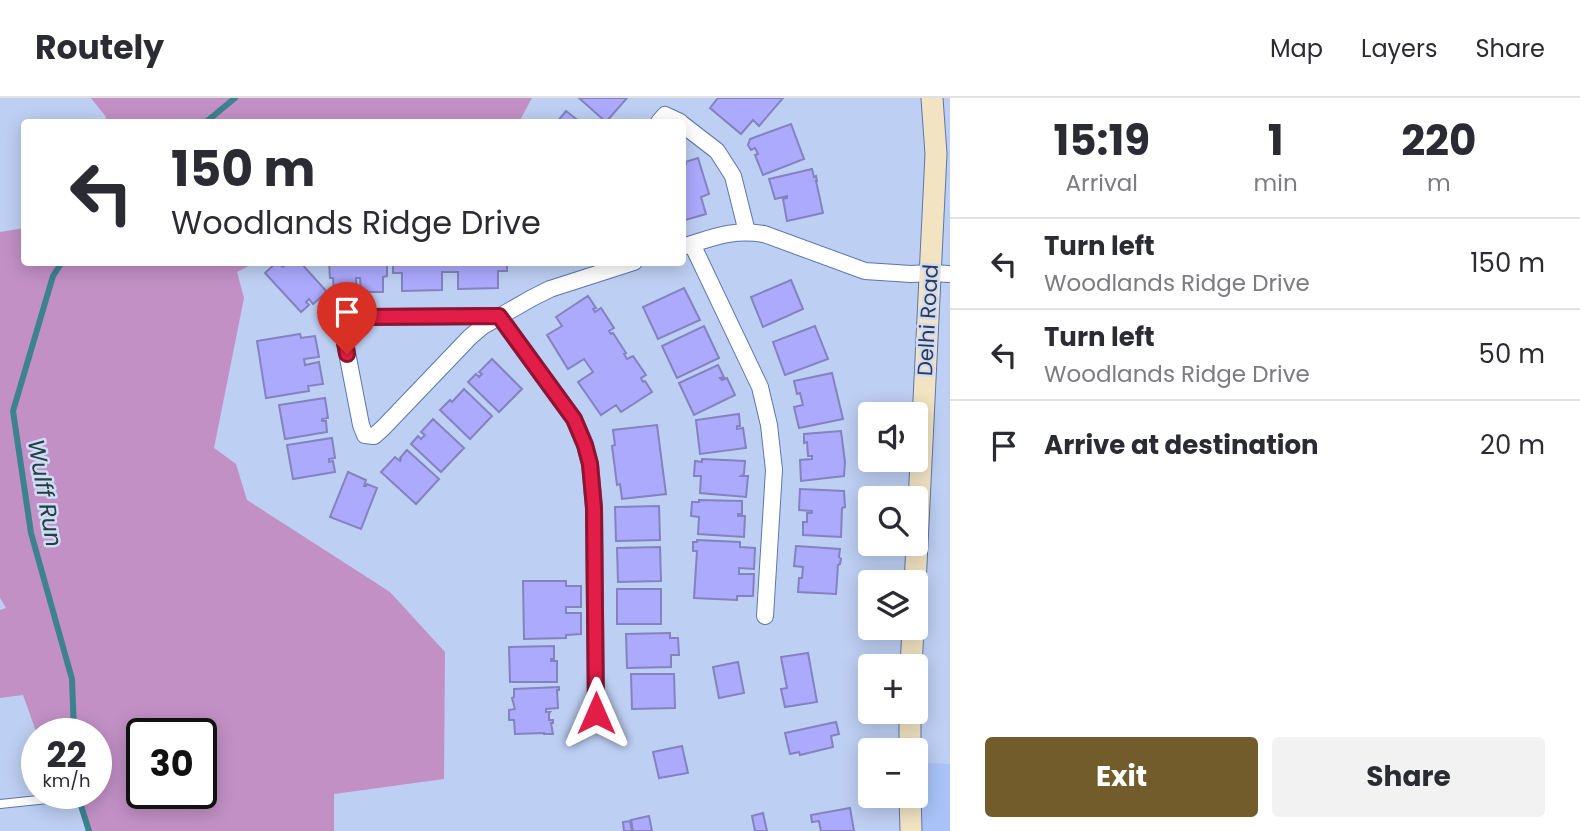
<!DOCTYPE html>
<html lang="en">
<head>
<meta charset="utf-8">
<style>
	:root { --surface:#fff; --page:#f2f2f3; --text:#2b2b33; --muted:#7c7c81; --line:#e1e1e2; --accent:#725c2b }
	body { margin:0; font-family:Poppins,sans-serif; background:var(--page); color:var(--text); height:100vh; display:flex; flex-direction:column; font-size:26px; white-space:nowrap }
	* { box-sizing:border-box; margin:0 }
	p { font-size:23px; color:var(--muted) }
	.icon { flex:none; width:38px; height:38px; fill:none; stroke:currentColor; stroke-width:2; stroke-linecap:round; stroke-linejoin:round }
	.map { position:relative; flex:1; overflow:hidden }
	.sheet { display:flex; flex-direction:column; background:var(--surface); width:630px }
	.sheet>* { flex:none }
	.guide { position:absolute; left:21px; top:21px; width:665px; height:147px; border-radius:7px; box-shadow:0 4px 18px #0003; background:#fff; color:var(--text); overflow:hidden }
	.tools { position:absolute; left:858px; top:304px; display:grid; gap:14px }
	.tools a { display:grid; place-items:center; width:70px; height:70px; border-radius:7px; background:var(--surface); box-shadow:0 4px 18px #0003; font-size:35px }
	.speed { position:absolute; left:21px; top:620px; display:flex; gap:14px; font-size:35px; font-weight:700; text-align:center }
	.speed>* { display:grid; place-content:center; width:91px; height:91px; border-radius:50%; background:var(--surface); box-shadow:0 4px 18px #0003; line-height:1 }
	.speed small { font-size:18px; font-weight:400 }
	.speed .limit { border:4px solid #111; border-radius:10px; background:#fff; color:#111 }
	.pin { position:absolute; display:grid; place-items:center; width:60px; height:60px; color:#fff; margin:-72px -30px; border-radius:50% 50% 50% 0; rotate:-45deg; box-shadow:0 0 7px #0007 }
	.pin .icon { rotate:45deg }
	.me { position:absolute; width:77px; margin:-38px; rotate:0deg; stroke-linejoin:round; filter:drop-shadow(0 0 5px #0008) }
	.turn { display:flex; align-items:center; gap:24px; height:147px; padding:0 35px; font-size:32px }
	.turn .icon { width:91px; height:91px; stroke-width:2.5 }
	.turn b { display:block; font-size:49px; line-height:60px }
	.eta { display:flex; justify-content:space-evenly; align-items:center; height:119px; text-align:center }
	.eta b { font-size:42px; font-weight:700; line-height:49px }
	.cta { display:flex; gap:14px; margin-top:auto; padding:14px 35px }
	.cta a { flex:1; height:80px; border-radius:7px; background:var(--accent); color:#fff; font-size:28px; font-weight:700; line-height:80px; text-align:center }
	.cta a+a { background:var(--page); color:var(--text) }
	ul { padding:0; list-style:none }
	li { display:flex; align-items:center; gap:21px; height:91px; padding:0 35px; border-top:2px solid var(--line) }
	li div { flex:1 }
	li b { display:block; font-size:26px }
	li em { font-style:normal }
	header { display:flex; align-items:center; gap:42px; box-sizing:border-box; height:98px; padding:0 35px; background:var(--surface); border-bottom:2px solid var(--line) }
	header strong { font-size:33px }
	nav { display:flex; gap:38px; margin-inline-start:auto; font-size:24px }
	main { display:flex; flex:1; min-height:0 }
	.map>svg:first-child { display:block }
	.built { fill:#a9c3f8 }
	.green { fill:#c290c5; fill-rule:evenodd }
	.lines { fill:none; stroke-linecap:round; stroke-linejoin:round }
	.stream { stroke:#3c828f; stroke-width:6 }
	.building { fill:#acaafd; stroke:#8482bf; stroke-width:2 }
	.lane-casing { stroke:#5c76ad; stroke-width:10 }
	.street-casing { stroke:#5c76ad; stroke-width:18 }
	.secondary-casing { stroke:#5c76ad; stroke-width:23 }
	.lane { stroke:#fff; stroke-width:8 }
	.street { stroke:#fff; stroke-width:16 }
	.secondary { stroke:#f2e4c2; stroke-width:21 }
	.route-casing { stroke:#92132f; stroke-width:18 }
	.route { stroke:#e11d48; stroke-width:12 }
	.labels { text-anchor:middle; stroke-width:5; stroke-linejoin:round; paint-order:stroke }
	.street-label { font-size:21px; fill:#2f3b53; stroke:#d0dcf5 }
	.water-label { font-size:23px; font-style:italic; fill:#223f42; stroke:#d0dcf5 }
</style>
</head>
<body>
<header>
<strong>Routely</strong>
<nav><a>Map</a><a>Layers</a><a>Share</a></nav>
</header>
<main>
<div class="map">
<svg width="950" height="733" viewBox="0 0 950 733">
	<rect width="100%" height="100%" fill="#bdcff3"/>
	<path class="built" d="M915,664L950,666V733H911L915,698Z"/>
	<path class="green" d="M91,0H532L519,24H106V19Z
		M24,130V164L254,165L237,174L244,200L214,350L236,366L247,402L390,494L445,554L444,681L334,696V733H89L77,695H96V635L37,636L23,597L0,600V512L6,510L0,500V134ZM142,635H201V695H142Z"/>
	<g class="lines">
		<path class="stream" d="M206,24L235,0
			M62,164L53,178L13,313L31,435L72,581L74,635
			M77,695L89,733"/>
	</g>
	<path class="building" d="M579,0H627L606,24Z
		M718,0H783L759,28L753,22L741,36L710,10Z
		M566,13L580,24H557Z
		M791,26L804,61L763,77L755,57L758,56L755,50L751,52L748,47L750,41Z
		M698,60L709,96L701,99L706,116L682,123V65L683,67L686,66L685,64Z
		M812,71L814,79L816,78L817,83H816L823,115L787,123L783,101L787,100V98L775,101L769,81Z
		M277,164L283,169L288,164H300L327,194L313,206L309,201L306,204L309,207L301,214L265,175Z
		M329,164H387V178L383,179V194H361L360,180H356L357,195H334L333,180H330Z
		M393,164H507V173H498V190L458,191V174H442V192L402,193V175H393Z
		M791,182L803,211L763,229L751,199Z
		M684,190L700,222L658,241L643,209Z
		M588,198L596,210L593,211L595,214L601,210L614,230L609,233L611,236L613,235L626,255L624,256L627,261L633,258L646,277L641,280L643,284L645,283L652,294L621,314L616,307L601,317L578,284L593,274L584,261L568,271L547,237L562,228L556,219Z
		M704,228L719,260L677,280L662,248Z
		M815,228L828,261L785,277L773,244Z
		M300,236L301,240L315,238L319,259L304,261L305,267L319,264L323,286L308,288L309,293L266,300L257,243Z
		M492,261L522,291L499,314L468,284L476,276L479,279L482,276L479,274Z
		M718,267L724,279L720,280L722,282L727,280L735,297L694,317L679,285Z
		M832,275L843,321L799,330L794,309L803,307L800,295L797,296L794,283Z
		M464,291L492,318L470,341L440,312L450,302L452,304Z
		M325,300L328,320L322,321V323H326L327,334L285,341L279,307Z
		M739,316L740,328H737V331L743,330L746,350L700,356L696,322Z
		M433,321L464,350L441,374L411,346L418,338L421,341L425,337L421,334Z
		M657,327L666,396L622,401L620,386L617,387L612,348L615,347L613,332Z
		M841,333L845,364L844,378L801,383L800,362L812,361V358H808L807,344L804,345V336Z
		M332,340L335,360L329,361V364L333,363L335,374L293,381L287,347Z
		M407,352L439,381L416,406L381,374L395,359L400,363L401,361L400,360Z
		M702,361L745,363L744,376L741,378H748L746,399L700,395L701,378H694L695,363L702,364Z
		M348,374L366,382L364,388H366L367,386L377,390L361,431L330,419Z
		M800,391L844,393L845,409L842,410L841,439L803,437V424H807V415H812V413L799,412Z
		M699,402L742,403V416H738V418H745L744,439L698,436L699,419L691,418L692,404H699Z
		M659,408L660,442L616,443L615,409Z
		M697,442L740,444V449L755,450L754,471L739,470V476H754L753,498H737V502L694,500L697,453H693V444H697Z
		M796,448L840,451L839,459L841,461L840,466L838,467L836,496L798,494L799,480H802L803,469L794,468Z
		M660,449L661,483L618,484L617,450Z
		M523,483H566V488H581V509H566V515H581V536L566,537V540L524,541Z
		M617,491H661V526H617Z
		M670,535V540H678L679,557H671V569L627,570L626,536Z
		M554,548V561H551V563H557V584H510L509,549Z
		M808,555L817,604L785,609L781,591L787,590L781,559Z
		M738,564L744,595L719,600L713,569Z
		M631,576H674L675,610L632,611Z
		M559,589V592H557L558,610L546,611V614H550L549,615V622H553V625H551L553,636H544V635L515,636L514,622H509V612L515,611L512,600L514,599V591Z
		M836,624L839,636L831,638L833,649L800,657L799,654L790,656L785,635Z
		M682,648L688,675L659,680L653,654Z
		M850,710L854,733H821L819,723L812,724L811,717Z
		M763,715L767,733H755L752,718Z
		M649,718L652,733H633L631,722Z
		M630,723L632,733H624L623,724Z"/>
	<g class="lines">
		<g class="lane-casing">
			<path id="lane" d="M0,706L48,701"/>
		</g>
		<g class="street-casing">
			<path id="street" d="M659,24L665,17L680,24
				M682,26L717,53L733,78L747,134
				M692,146L760,289L769,327L774,372L765,518
				M685,148C715,139 732,131 764,136L865,173L911,176L931,175L950,176
				M499,218L362,219L347,224L344,239L361,327L365,337L374,338L383,330L470,239L483,228L532,200L550,191L634,164
				M499,218L574,321L585,347L590,366L594,410L596,615"/>
		</g>
		<g class="secondary-casing">
			<path id="secondary" d="M915,487L936,56L932,0
				M911,569L913,530
				M910,653V614
				M910,698L911,733"/>
		</g>
		<use href="#lane" class="lane"/>
		<use href="#street" class="street"/>
		<use href="#secondary" class="secondary"/>
	</g>
	<g class="lines">
		<g class="route-casing">
			<path id="route" d="M347,256L344,239L347,224L362,219L499,218L574,321L585,347L590,366L594,410L596,615"/>
		</g>
		<use href="#route" class="route"/>
	</g>
	<g class="labels">
		<g class="street-label">
			<text transform="translate(928 222) rotate(-87)" y="7">Delhi Road</text>
		</g>
		<g class="water-label">
			<text transform="translate(45 395) rotate(80)" y="8">Wulff Run</text>
		</g>
	</g>
</svg>
<div class="tools">
<a><svg class="icon" aria-label="sound" viewBox="0 0 24 24"><path d="M4 9h4l5-4v14l-5-4H4zM17 9q2 3 0 6"/></svg></a>
<a><svg class="icon" aria-label="search" viewBox="0 0 24 24"><circle cx="10" cy="10" r="6"/><path d="M15 15l6 6"/></svg></a>
<a><svg class="icon" aria-label="layers" viewBox="0 0 24 24"><path d="M12 4l9 5-9 5-9-5zM3 14l9 5 9-5"/></svg></a>
<a>+</a>
<a>−</a>
</div>
<div class="speed"><div>22<small>km/h</small></div><div class="limit">30</div></div>
<div class="pin" style="left:347px;top:256px;background:#d93025"><svg class="icon" aria-label="arrive" viewBox="0 0 24 24"><path d="M6 21V4h12l-3 4 3 4H6"/></svg></div>
<svg class="me" style="left:596px;top:615px" viewBox="-20 -20 40 40"><path d="M0-17L14 15 0 8-14 15z" fill="#e11d48" stroke="#fff" stroke-width="4"/></svg>
<div class="guide">
<div class="turn"><svg class="icon" aria-label="left" viewBox="0 0 24 24"><path d="M17 20v-9H6M10 6l-5 5 5 5"/></svg><div><b>150 m</b>Woodlands Ridge Drive</div></div>
</div>
</div>
<section class="sheet">
<div class="eta">
<div><b>15:19</b><p>Arrival</p></div>
<div><b>1</b><p>min</p></div>
<div><b>220</b><p>m</p></div>
</div>
<ul>
<li><svg class="icon" aria-label="left" viewBox="0 0 24 24"><path d="M17 20v-9H6M10 6l-5 5 5 5"/></svg><div><b>Turn left</b><p>Woodlands Ridge Drive</p></div><em>150 m</em></li>
<li><svg class="icon" aria-label="left" viewBox="0 0 24 24"><path d="M17 20v-9H6M10 6l-5 5 5 5"/></svg><div><b>Turn left</b><p>Woodlands Ridge Drive</p></div><em>50 m</em></li>
<li><svg class="icon" aria-label="arrive" viewBox="0 0 24 24"><path d="M6 21V4h12l-3 4 3 4H6"/></svg><div><b>Arrive at destination</b></div><em>20 m</em></li>
</ul>
<div class="cta"><a>Exit</a><a>Share</a></div>
</section>
</main>
</body>
</html>
